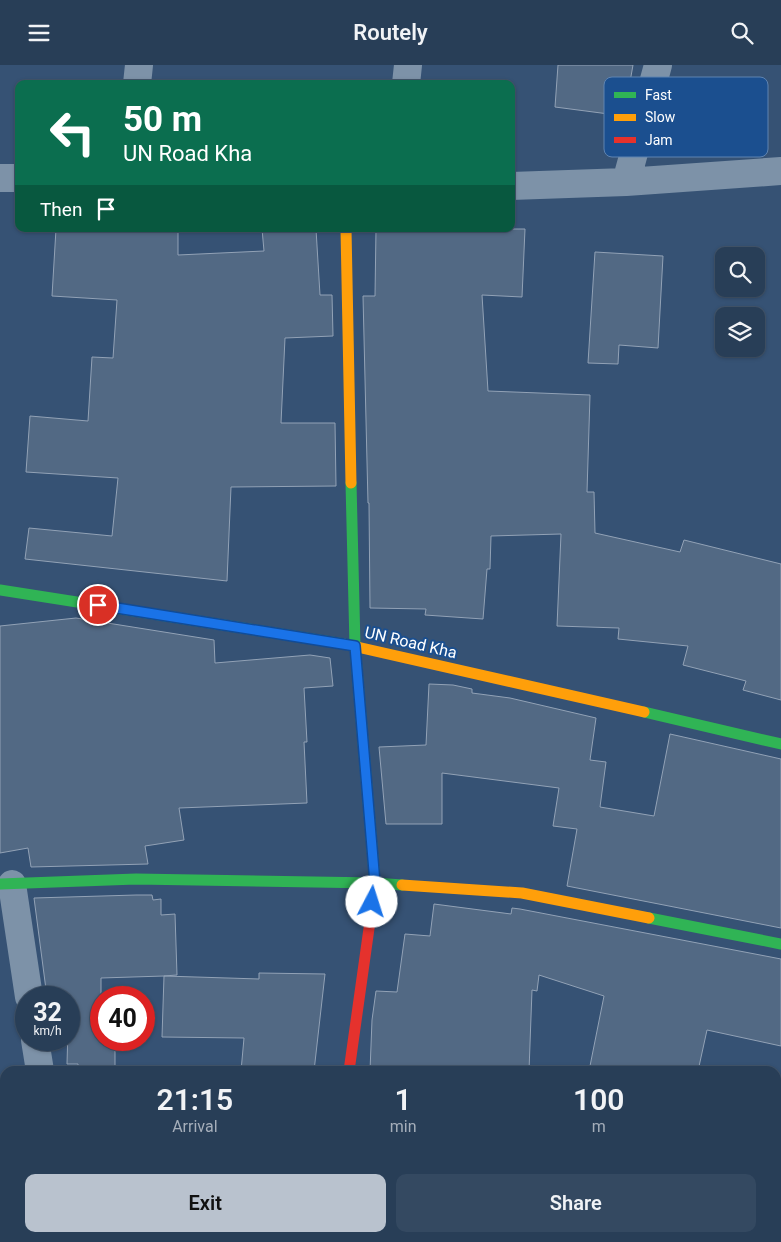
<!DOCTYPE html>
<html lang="en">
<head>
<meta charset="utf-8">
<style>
	:root { --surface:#283e57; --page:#344961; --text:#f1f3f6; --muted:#a5aeba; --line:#44576d; --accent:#b9c2ce }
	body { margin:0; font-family:Roboto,sans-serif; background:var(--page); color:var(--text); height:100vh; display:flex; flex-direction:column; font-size:19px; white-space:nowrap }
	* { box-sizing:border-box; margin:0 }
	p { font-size:16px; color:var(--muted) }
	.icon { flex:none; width:28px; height:28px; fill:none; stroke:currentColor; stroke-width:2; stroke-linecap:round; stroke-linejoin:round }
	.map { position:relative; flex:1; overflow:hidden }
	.sheet { position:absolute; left:0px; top:1001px; width:781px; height:176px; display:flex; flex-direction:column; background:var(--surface); border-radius:15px 15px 0 0; box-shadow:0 1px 4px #0004,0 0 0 1px var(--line) }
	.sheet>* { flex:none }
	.top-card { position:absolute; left:15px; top:15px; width:500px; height:152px; border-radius:10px; box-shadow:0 1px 4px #0004,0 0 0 1px var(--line); background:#0b6e4f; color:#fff; overflow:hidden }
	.controls { position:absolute; left:715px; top:182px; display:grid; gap:10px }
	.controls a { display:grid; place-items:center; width:50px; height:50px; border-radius:10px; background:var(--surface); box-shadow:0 1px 4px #0004,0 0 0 1px var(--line); font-size:25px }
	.speed { position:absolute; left:15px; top:921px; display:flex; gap:10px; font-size:25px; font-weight:700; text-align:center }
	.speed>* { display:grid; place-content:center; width:65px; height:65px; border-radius:50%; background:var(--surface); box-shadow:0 1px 4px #0004,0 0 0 1px var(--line); line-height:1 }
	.speed small { font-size:12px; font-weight:400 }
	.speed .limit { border:8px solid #d22; background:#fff; color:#111 }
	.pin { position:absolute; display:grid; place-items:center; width:42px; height:42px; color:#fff; margin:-21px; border:2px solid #fff; border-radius:50%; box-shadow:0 1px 5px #0007 }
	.me { position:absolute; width:55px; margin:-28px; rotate:5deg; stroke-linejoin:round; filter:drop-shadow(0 0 4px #0008) }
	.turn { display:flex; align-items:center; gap:18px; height:105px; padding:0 25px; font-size:22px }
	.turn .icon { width:65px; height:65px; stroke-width:2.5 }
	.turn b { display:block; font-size:35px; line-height:42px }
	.then { display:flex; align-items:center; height:48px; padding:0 25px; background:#0003; gap:10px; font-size:19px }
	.eta { display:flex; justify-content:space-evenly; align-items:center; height:85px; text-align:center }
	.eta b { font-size:30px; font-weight:600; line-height:35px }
	.cta { display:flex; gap:10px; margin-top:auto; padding:10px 25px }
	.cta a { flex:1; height:58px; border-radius:10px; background:var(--accent); color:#111; font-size:20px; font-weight:600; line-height:58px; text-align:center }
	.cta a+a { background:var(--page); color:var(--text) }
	header { display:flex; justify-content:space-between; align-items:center; height:65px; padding:0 25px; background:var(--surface); font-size:22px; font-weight:600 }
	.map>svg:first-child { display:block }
	.building { fill:#526984; stroke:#92a2b6 }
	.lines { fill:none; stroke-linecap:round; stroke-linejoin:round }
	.street { stroke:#7d92a8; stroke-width:28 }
	.fast { stroke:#30b455; stroke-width:11 }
	.slow { stroke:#ff9f0a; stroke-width:11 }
	.jam { stroke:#e5322d; stroke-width:11 }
	.route-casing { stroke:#114b97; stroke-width:12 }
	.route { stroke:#1a73e8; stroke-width:9 }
	.labels { text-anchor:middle; stroke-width:4; stroke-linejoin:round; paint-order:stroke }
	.street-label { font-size:16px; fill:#fff; stroke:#1b4f8f }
	.key { fill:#1b4f8f; stroke:#5f84b1; stroke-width:1 }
	.key-label { font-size:14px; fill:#fff }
</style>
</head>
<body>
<header><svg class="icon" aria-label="menu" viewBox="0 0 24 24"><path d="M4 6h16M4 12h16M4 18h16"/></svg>Routely<svg class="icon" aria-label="search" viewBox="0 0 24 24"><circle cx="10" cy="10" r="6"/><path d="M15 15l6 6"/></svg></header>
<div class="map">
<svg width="781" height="1177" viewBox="0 0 781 1177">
	<rect width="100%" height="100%" fill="#365274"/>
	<path class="building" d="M558,0H633L624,51L555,42Z
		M56,164H178V190L264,186L262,164H316L320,230H332L333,271L285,273L281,358H335L336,421L231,422L227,516L25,494L29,463L112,471L118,413L26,407L30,351L88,356L92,292L113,293L117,235L52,231Z
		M376,164H525L522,232L482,230L488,326L590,330L587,427H594L595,468L680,487L684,475L781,499V635L743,625L746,616L683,600L688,581L618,574L619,563L557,561L561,469L491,471L490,504H487L483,554L425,550L426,544L370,543L369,438H368L363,231H375Z
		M595,187L663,191L658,283L619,280L618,299L588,298Z
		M76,553L214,575L215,598L310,590L330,593L333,621L304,623L307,677H304L307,738L179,743L184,775L145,781L148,799L31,802L28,783L0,788V561Z
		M429,619L453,620L472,624V628L510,633L596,653L590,695L606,697L600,742L654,751L670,669L781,694V863L567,821L577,764L553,761L559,723L442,708V759H386L379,682L426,680Z
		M136,830H152L153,835L161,834V850L175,849L177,910L164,911L259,914V908L325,909L314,1006H241L244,973L162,972L164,911L101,913V975H115V1006H78V999H67L69,929L47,932L34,833Z
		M434,839L511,849L512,843L520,844L781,894V981L707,965L698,1006H589L604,931L539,910L537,926L532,925L529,1006H370L372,955L376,926L397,927L405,869L430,871Z"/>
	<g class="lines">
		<path class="street" d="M137,19L139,0
			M406,19L408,0
			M0,113H19
			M626,117L658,0
			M511,121L626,117L781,106
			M12,819L29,932
			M35,975L40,1006
			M60,1177V1172
			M304,1177L305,1172"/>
		<path class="fast" d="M351,418L355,581L375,818L372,842
			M0,525L344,579
			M644,647L781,679
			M0,819L136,814L375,818L402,820
			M649,853L781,879"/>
		<path class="slow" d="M346,164L351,418
			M344,579L644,647
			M402,820L522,828L649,853"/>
		<path class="jam" d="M349,1006L372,842"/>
	</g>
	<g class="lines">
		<g class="route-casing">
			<path id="route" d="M98,540L355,581L375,818L372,837"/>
		</g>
		<use href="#route" class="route"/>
	</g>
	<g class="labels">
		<g class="street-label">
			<text transform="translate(411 577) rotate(13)" y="6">UN Road Kha</text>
		</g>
	</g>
	<rect x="604" y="12" width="164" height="80" rx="8" class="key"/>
	<rect x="614" y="27" width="22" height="6" fill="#30b455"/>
	<rect x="614" y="49" width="22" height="7" fill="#ff9f0a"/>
	<rect x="614" y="72" width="22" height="6" fill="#e5322d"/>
	<g class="key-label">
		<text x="645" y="35">Fast</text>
		<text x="645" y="57">Slow</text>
		<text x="645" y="80">Jam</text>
	</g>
</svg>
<div class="controls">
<a><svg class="icon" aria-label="search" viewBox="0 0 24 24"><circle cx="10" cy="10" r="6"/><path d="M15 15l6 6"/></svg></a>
<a><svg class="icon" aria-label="layers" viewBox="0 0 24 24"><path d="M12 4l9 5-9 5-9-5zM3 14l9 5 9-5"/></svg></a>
</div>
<div class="speed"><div>32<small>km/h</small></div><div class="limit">40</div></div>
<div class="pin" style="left:98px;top:540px;background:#d93025"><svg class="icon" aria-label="arrive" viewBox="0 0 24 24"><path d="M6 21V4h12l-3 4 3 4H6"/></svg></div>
<svg class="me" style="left:372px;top:837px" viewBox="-20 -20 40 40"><circle r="19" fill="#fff"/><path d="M0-13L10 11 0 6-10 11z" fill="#1a73e8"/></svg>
<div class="top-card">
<div class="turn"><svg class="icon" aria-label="left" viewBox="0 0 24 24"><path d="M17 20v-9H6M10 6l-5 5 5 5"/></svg><div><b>50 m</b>UN Road Kha</div></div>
<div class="then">Then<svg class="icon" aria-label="arrive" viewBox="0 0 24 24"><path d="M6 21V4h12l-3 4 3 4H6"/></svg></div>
</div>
<section class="sheet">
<div class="eta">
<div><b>21:15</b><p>Arrival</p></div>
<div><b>1</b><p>min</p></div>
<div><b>100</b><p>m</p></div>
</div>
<div class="cta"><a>Exit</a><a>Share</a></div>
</section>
</div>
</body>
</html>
